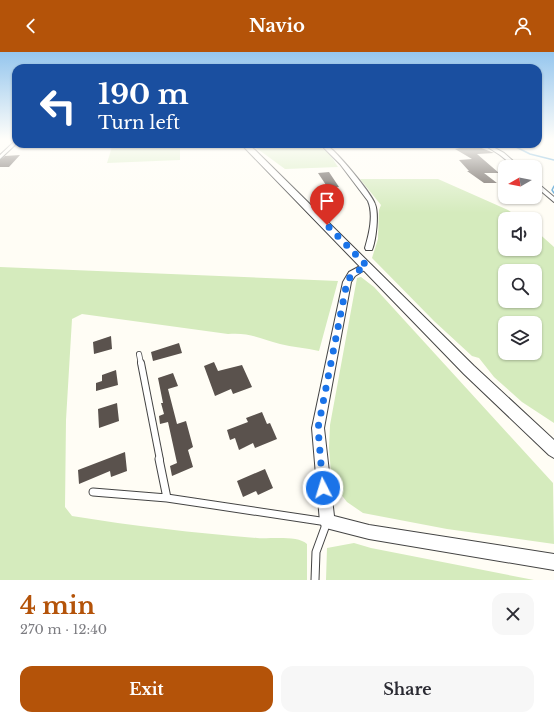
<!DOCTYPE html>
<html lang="en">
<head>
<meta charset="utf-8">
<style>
	:root { --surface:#fff; --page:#f7f7f7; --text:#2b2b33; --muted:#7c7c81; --accent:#b45309 }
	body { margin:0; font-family:"Libre Baskerville",serif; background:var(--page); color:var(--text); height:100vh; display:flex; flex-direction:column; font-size:15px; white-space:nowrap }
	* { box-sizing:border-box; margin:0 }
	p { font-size:13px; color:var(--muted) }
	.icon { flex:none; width:22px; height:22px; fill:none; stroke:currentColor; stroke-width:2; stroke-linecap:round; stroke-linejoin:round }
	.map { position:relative; height:528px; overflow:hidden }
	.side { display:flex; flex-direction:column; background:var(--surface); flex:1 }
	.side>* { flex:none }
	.banner { position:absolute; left:12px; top:12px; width:530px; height:84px; border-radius:12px; box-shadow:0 1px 3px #0004; background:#1a4fa0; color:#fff; overflow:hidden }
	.needle { width:26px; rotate:261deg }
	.tools { position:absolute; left:498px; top:108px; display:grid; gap:8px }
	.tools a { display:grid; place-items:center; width:44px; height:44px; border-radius:8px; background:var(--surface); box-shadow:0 1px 3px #0004; font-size:20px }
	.pin { position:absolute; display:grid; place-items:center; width:34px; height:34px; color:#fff; margin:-41px -17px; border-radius:50% 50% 50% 0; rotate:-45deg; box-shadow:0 0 4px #0007 }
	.pin .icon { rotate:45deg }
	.me { position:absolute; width:44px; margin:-22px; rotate:355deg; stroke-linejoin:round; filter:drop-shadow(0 0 3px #0008) }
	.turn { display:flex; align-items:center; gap:14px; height:84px; padding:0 20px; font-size:18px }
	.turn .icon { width:52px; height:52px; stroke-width:2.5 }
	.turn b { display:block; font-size:28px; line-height:34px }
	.round { display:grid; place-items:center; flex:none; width:42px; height:42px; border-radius:12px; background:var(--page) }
	.head { display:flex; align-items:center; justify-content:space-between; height:68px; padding:0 20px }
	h1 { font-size:24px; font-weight:700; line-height:30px; color:var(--accent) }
	.cta { display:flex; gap:8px; margin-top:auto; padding:8px 20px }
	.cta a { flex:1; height:46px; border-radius:12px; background:var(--accent); color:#fff; font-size:16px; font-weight:700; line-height:46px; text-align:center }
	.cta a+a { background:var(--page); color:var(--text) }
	header { display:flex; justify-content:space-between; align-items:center; height:52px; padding:0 20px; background:var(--accent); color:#fff; font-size:18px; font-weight:700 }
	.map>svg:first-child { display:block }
	.green { fill:#d5ebbd; fill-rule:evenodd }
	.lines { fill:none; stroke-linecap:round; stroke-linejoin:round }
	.stream { stroke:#3f96cf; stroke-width:1.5 }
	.building { fill:#5a524d }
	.service-far2-casing { stroke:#444; stroke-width:6 }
	.service-far1-casing { stroke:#444; stroke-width:8 }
	.service-casing { stroke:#444; stroke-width:9 }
	.minor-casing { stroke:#444; stroke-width:2 }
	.tertiary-casing { stroke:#444; stroke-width:2 }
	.service-far2 { stroke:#fff; stroke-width:4.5 }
	.service-far1 { stroke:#fff; stroke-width:6 }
	.service { stroke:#fff; stroke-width:7 }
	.minor { fill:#fff; fill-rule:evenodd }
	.tertiary { fill:#fff; fill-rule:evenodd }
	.route { stroke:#1a73e8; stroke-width:7; stroke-dasharray:0 12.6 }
</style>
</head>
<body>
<header><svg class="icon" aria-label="back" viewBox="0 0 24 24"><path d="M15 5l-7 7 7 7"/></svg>Navio<svg class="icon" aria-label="person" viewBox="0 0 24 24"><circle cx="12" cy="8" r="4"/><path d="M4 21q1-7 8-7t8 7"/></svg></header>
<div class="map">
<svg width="554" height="528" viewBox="0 0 554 528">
	<rect width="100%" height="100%" fill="#fffdf5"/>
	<path class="green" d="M180,92V108L107,111L112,95Z
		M251,92L316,93L329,101L338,115L285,117Z
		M360,127H438L508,158L521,167H505V197H535V178L554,195V371L522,350L494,325L479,306L472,304L434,269L372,206L378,187L379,158L381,153ZM505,219H535V249H505ZM505,271H535V301H505Z
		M0,215L338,229L319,299C306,296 292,295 280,292C261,287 249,280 228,282L82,262L72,267L66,368L65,455L72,464C133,474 195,481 257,486C270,487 298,483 307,492V528H0Z
		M361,225L374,235L553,431L554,492L447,477L363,461L347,450L336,436L331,421L329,396L330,373L357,226Z
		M354,491L371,496L534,528H326L327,496Z"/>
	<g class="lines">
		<path class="stream" d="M512,93L530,102L554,108
			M554,134L552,138L554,141"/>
	</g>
	<path class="building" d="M474,93L494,101L477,102L499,121H484L497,131H484L467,119H469L459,108L472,107L455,97Z
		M20,103L9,115H0V108L5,104Z
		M329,120L339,135L328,136L318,121Z
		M111,284L112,297L94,302L93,290Z
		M179,291L182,301L153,309L151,300Z
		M214,310L218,319L242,313L252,335L233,342L231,337L215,344L204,314Z
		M116,318L118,333L96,339V331L102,329V323Z
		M173,321L178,334L168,337L177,372L186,369L193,395L188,398L193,415L172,424L170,414L177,411L168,370L160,372L159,364L164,362L161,351H163L158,326Z
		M117,351L119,369L99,376L98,357Z
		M262,360L267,372L270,371L277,387L255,396L253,391L239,398L235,386L230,388L227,378L248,370L246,366Z
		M125,400L127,419L111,425L110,419L79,432L78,418Z
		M265,417L273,436L258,443L256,439L243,445L237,429Z"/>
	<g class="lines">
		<g class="service-far2-casing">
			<path id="service-far2" d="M139,302L141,312"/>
		</g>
		<g class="service-far1-casing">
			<path id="service-far1" d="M141,311L160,408"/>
		</g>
		<g class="service-casing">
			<path id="service" d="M159,407L167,446
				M93,440L167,446L327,470L316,500L315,528"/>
		</g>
		<g class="minor-casing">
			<path id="minor" d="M15,89H16V92L0,107V103Z
				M320,92C322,92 324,92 326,93C336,98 371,141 375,152C379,162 376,188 372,198H366L365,196C369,182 374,163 368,149L340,112Z
				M483,92H509L493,95L504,101L520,115H515L500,103Z
				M535,129L554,145V150L535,134Z
				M364,212H367L371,214L355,224L351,230L324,376L334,464L369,473L554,502V518L369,487L322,475L320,470L312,376L343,230L349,220Z"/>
		</g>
		<g class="tertiary-casing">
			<path id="tertiary" d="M241,92H247L255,98L474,314L554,388V406L549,403L464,322Z"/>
		</g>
		<use href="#service-far2" class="service-far2"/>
		<use href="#service-far1" class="service-far1"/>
		<use href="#service" class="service"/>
		<use href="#minor" class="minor"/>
		<use href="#tertiary" class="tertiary"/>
	</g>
	<linearGradient id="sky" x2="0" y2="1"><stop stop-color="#95c6ee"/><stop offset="0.54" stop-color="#fffefa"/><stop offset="1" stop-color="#fffefa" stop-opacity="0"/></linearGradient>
	<rect width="554" height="161" fill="url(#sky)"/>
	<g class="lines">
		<path class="route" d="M323,436L318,376L347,230L352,222L367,214L327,173"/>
	</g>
</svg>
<div class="tools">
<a><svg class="needle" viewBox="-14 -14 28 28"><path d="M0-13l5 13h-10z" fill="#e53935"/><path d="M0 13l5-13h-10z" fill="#7c7c81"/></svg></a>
<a><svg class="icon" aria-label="sound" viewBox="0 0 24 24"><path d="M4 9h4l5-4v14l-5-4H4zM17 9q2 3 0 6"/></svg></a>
<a><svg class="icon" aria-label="search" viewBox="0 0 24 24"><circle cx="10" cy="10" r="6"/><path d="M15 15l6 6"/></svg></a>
<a><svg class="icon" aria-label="layers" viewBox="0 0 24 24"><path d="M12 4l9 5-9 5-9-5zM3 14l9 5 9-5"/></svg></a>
</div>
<div class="pin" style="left:327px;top:173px;background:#d93025"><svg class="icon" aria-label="arrive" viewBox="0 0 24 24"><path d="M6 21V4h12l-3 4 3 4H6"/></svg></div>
<svg class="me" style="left:323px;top:436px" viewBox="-20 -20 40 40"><circle r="17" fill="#1a73e8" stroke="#fff" stroke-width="3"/><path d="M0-11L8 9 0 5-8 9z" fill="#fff"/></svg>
<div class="banner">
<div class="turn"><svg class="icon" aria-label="left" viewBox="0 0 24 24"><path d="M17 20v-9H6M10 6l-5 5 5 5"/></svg><div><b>190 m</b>Turn left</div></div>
</div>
</div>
<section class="side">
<div class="head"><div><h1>4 min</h1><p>270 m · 12:40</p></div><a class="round"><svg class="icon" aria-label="close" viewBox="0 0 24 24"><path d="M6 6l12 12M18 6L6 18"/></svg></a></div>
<div class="cta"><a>Exit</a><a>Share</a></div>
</section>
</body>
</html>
